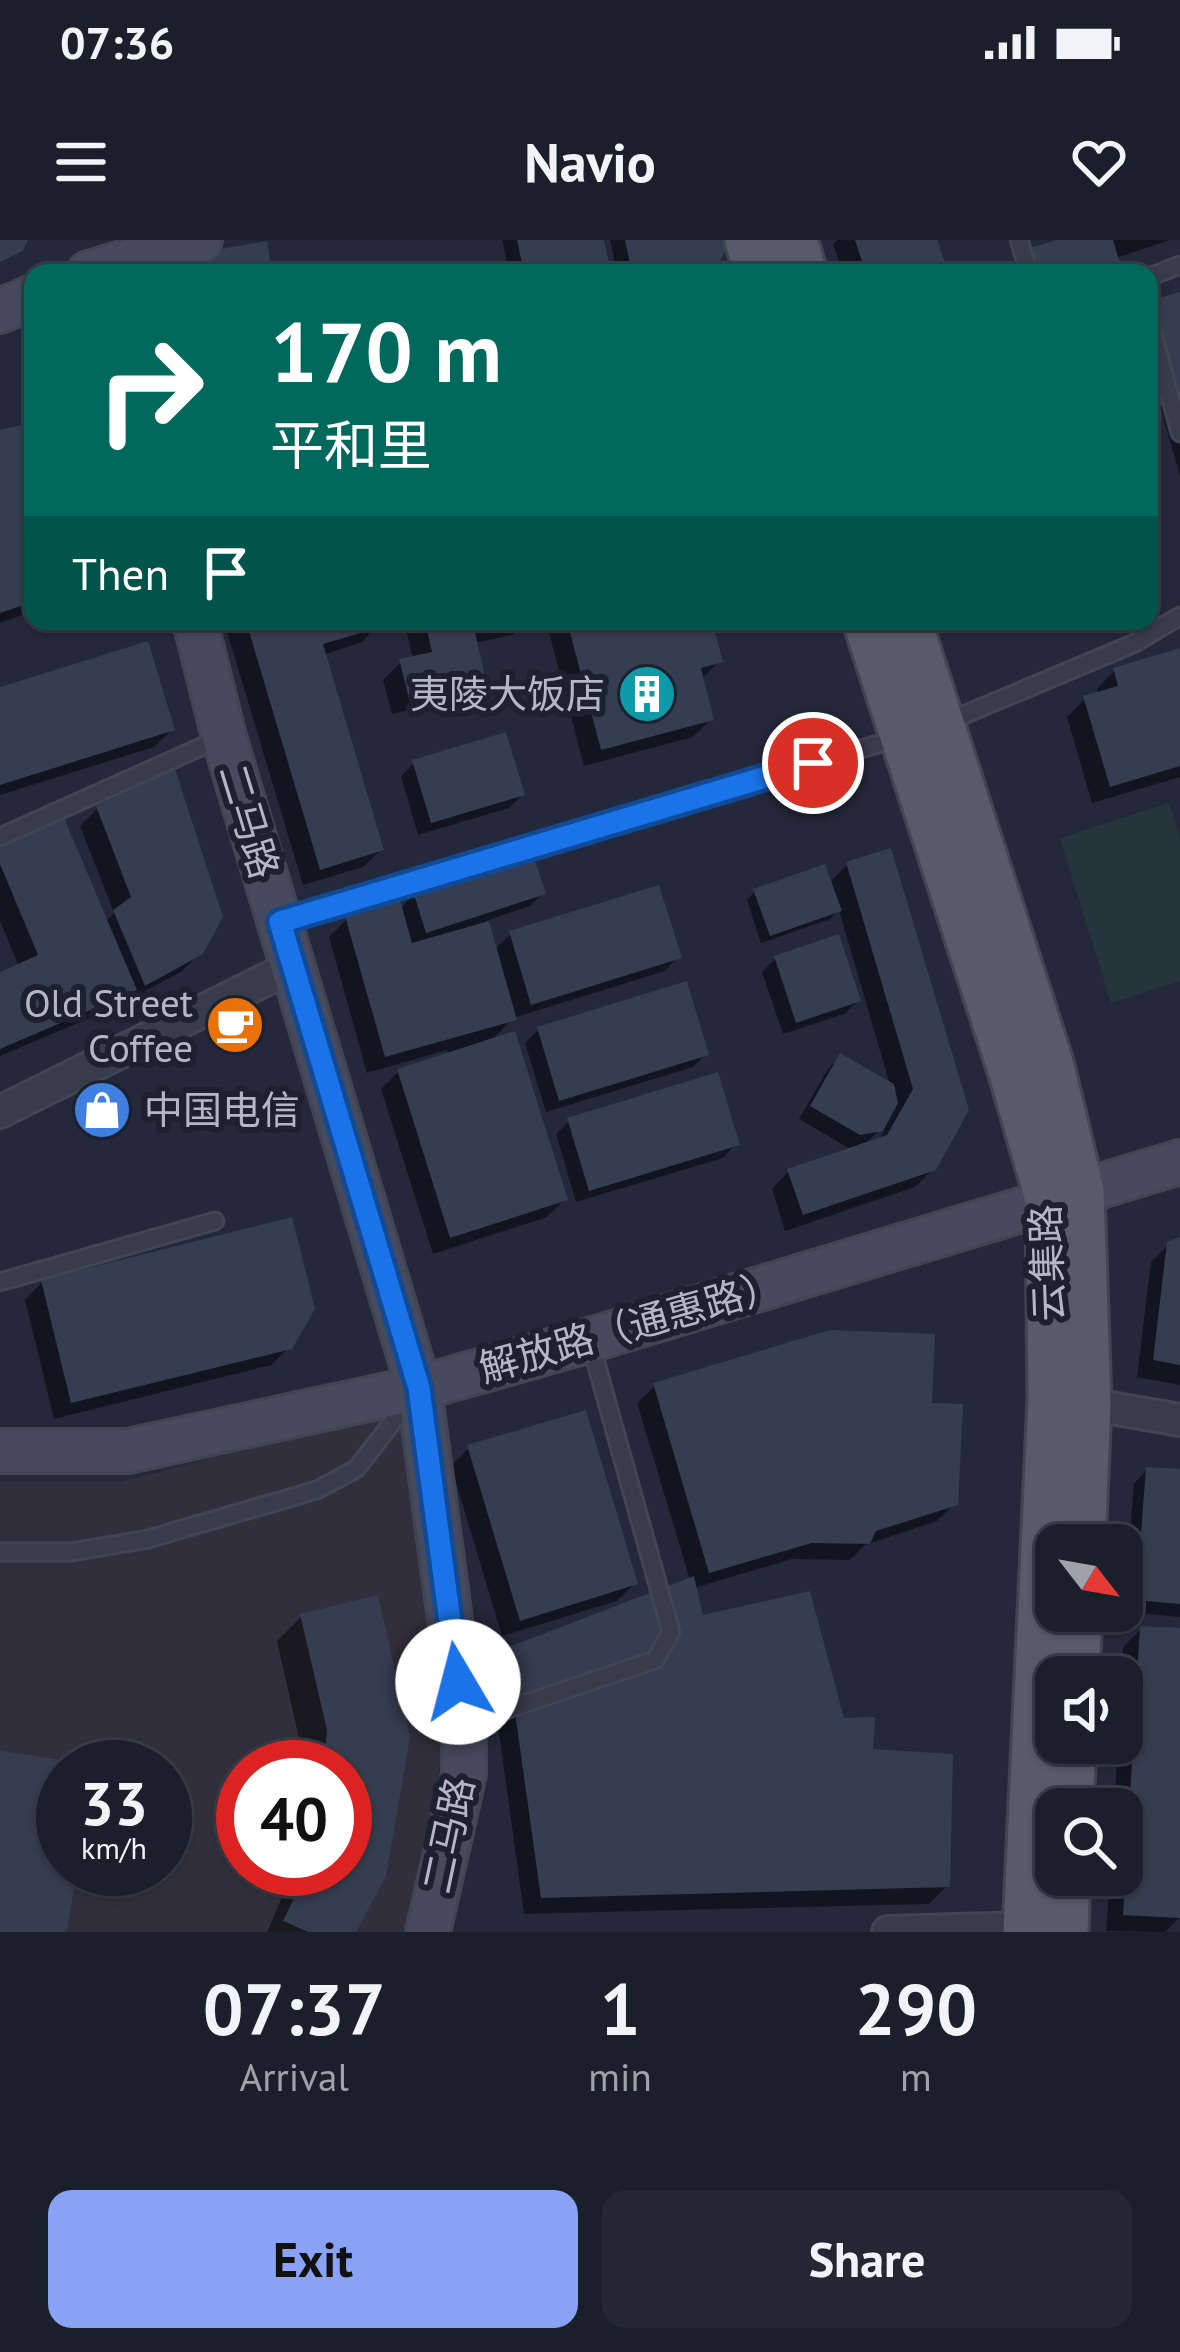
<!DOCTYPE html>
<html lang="en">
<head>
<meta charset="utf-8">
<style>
	:root { --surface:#1a1f2c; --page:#232734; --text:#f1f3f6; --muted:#9fa2a9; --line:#383d48; --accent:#8aa2f3 }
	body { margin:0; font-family:"PT Sans","Noto Sans SC",sans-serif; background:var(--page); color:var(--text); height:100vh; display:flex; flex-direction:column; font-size:45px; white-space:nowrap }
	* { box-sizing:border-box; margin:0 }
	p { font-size:39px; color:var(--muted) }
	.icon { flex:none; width:66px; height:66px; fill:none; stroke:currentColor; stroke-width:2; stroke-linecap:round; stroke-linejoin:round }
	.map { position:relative; height:1692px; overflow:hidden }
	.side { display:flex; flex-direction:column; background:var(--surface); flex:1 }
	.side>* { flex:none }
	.guide { position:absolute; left:24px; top:24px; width:1134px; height:366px; border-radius:24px; box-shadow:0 3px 9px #0004,0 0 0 3px var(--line); background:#00695c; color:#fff; overflow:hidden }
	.needle { width:78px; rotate:121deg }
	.buttons { position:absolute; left:1035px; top:1284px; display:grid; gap:24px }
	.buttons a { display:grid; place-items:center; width:108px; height:108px; border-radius:24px; background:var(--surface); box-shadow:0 3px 9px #0004,0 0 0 3px var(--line); font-size:60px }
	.speed { position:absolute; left:36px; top:1500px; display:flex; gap:24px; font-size:60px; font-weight:700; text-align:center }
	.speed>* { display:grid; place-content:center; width:156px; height:156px; border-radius:50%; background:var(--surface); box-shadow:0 3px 9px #0004,0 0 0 3px var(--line); line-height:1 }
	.speed small { font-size:30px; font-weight:400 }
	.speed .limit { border:18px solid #d22; background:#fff; color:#111 }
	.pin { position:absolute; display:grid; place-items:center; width:102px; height:102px; color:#fff; margin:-51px; border:6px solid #fff; border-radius:50%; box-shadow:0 3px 12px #0007 }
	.me { position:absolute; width:132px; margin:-66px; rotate:352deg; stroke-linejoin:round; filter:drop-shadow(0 0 9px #0008) }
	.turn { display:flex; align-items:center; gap:42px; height:252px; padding:0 48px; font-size:54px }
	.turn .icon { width:156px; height:156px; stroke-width:2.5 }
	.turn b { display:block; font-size:84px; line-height:102px }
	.then { display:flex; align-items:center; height:114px; padding:0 48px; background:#0003; gap:24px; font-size:45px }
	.eta { display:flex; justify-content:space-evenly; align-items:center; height:204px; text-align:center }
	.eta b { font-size:72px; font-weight:700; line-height:84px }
	.button { display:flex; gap:24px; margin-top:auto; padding:24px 48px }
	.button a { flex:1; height:138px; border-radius:24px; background:var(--accent); color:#111; font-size:48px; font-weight:700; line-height:138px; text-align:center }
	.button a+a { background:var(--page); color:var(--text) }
	.status { display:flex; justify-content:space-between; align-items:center; height:84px; padding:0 60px; background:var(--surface); direction:ltr }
	.status svg { height:33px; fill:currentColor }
	header { display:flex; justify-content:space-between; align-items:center; height:156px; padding:0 48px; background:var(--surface); font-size:54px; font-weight:700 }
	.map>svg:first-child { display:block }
	.medical { fill:#322f3c; fill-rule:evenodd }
	.green { fill:#25353b }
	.shadow { fill:#0007; fill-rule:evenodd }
	.building { fill:#353d50 }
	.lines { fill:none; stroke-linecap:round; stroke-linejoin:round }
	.lane-casing { stroke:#404553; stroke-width:21 }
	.street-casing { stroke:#404553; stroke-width:36 }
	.secondary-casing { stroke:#404553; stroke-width:48 }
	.primary-casing { stroke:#404553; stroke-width:51 }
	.lane { stroke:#373c4a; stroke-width:15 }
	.street { stroke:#373c4a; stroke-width:30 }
	.secondary { stroke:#454a5d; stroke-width:42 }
	.primary { stroke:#555b6a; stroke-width:45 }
	.route-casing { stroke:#114b97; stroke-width:30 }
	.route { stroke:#1a73e8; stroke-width:21 }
	.labels { text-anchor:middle; stroke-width:12; stroke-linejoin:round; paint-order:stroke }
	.poi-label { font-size:39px; fill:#b2b7c6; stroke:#1c212f; text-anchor:end }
	.street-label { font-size:39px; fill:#b2b7c6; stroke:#1c212f }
</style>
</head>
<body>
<div class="status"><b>07:36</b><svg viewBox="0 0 49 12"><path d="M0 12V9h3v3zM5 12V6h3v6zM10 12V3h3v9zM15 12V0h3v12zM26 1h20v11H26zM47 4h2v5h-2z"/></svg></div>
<header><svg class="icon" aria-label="menu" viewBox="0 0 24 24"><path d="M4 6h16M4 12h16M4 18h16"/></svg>Navio<svg class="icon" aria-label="heart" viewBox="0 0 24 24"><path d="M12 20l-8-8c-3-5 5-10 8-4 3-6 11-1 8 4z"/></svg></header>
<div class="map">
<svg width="1180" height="1692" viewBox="0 0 1180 1692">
	<rect width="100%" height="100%" fill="#23293a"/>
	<path class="medical" d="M398,1170L446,1494L410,1692H0V1242H120ZM63,1527H165V1629H63ZM243,1527H345V1629H243Z"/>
	<path class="green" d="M1169,563L1180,597V741L1111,763L1060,598Z"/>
	<path class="shadow" d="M502,0H601L608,33H509Z
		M610,0H720L710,33H617Z
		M838,0H934L945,33H843L833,4Z
		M1067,0H1170L1116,18L1120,33H1022L1019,24L1032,11Z
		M360,26L361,33H319Z
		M1180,55V236L1149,126V67Z
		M33,186V371L0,383V193Z
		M229,381H376L378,386L360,403L323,415L381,610L363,627L303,645L225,385Z
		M404,381H527L514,394L475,403L483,439L465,457L392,474L383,440L401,422L413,419Z
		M546,381H709L719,421L701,440L711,479L693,497L584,526Z
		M1180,411V537L1092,563L1067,477L1085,459L1098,455L1097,449L1114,431Z
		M0,450L172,490L154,507L0,555Z
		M414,523L522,555L509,568L418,595L401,536Z
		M97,569L201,712L182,731L127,761L125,757L116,767L0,816V735L19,727L0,681V610L105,682L114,673L80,586Z
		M889,612L934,928L915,947L785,991L772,949L789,931L852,910L799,879L828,829L841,816L890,845L839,670L830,679L761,703L747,660L755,651L829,643L848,624ZM887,883L879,901L863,906Z
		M543,653L530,666L486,681L494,710L511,694L678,717L665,731L513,778L490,802L565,959L547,977L433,1014L381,849L398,832L448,816L447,810L367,833L329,697L347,679L400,669L414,654Z
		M776,718L858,761L844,774L783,794L762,732Z
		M538,790L706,814L693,827L546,872L525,803Z
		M569,881L736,904L723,918L576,962L556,894Z
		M1180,1000V1145L1137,1137L1151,1022L1169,1004Z
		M42,1042L289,1107L271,1125L54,1179L25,1060Z
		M655,1146L929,1166L955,1263L937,1281L865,1305L850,1320L792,1319L694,1348L701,1379L841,1481L870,1511L947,1646L929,1664L524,1674L490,1428L508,1410L690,1340L637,1163Z
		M469,1208L635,1343L617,1361L502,1396L451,1226Z
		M1147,1230L1180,1232V1377L1124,1372L1134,1243Z
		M376,1359L352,1692H267L294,1629H345V1527H302L303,1516L277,1401L302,1376Z
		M1141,1389L1180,1391V1677L1165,1692L1106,1691L1110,1635H1122V1569H1114L1118,1503H1122L1123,1407Z"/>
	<path class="building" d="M0,0H28L23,11L0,22Z
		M517,0H604L611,33H524Z
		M625,0H724L727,8L713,33H632Z
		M855,0H937L949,33H866Z
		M1057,0H1113L1123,33H1038L1030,8Z
		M267,1L272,33H155L153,21Z
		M1180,52V155H1179L1152,60Z
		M33,182V362L0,373V190Z
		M246,381H379L381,387L323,404L384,610L320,630Z
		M425,381H512V383L475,392L486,440L409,458L399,419L432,412Z
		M567,381H712L723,422L701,428L714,480L601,510Z
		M148,401L175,490L0,545V447Z
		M1180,408V526L1110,547L1083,456L1118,446L1113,428Z
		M506,492L525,555L431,583L412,520Z
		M175,529L223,677L203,714L145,746L113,670L131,657L96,566Z
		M64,578L137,750L0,809V732L38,715L0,624V606Z
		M891,608L969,870L936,930L803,975L787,929L887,895L913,849L846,622Z
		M532,612L546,654L426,693L413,651Z
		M825,624L842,671L770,696L753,649Z
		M659,645L682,718L531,765L509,691Z
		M400,660L412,703L489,681L517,780L385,817L345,676Z
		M839,694L861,761L796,783L774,716Z
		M687,741L709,815L559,861L537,787Z
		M515,791L568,960L450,998L397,829Z
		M840,813L894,844L898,863L883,891L860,895L810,866Z
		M718,832L740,905L589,951L567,878Z
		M292,977L315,1069L292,1109L71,1163L41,1040Z
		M1180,997V1125L1153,1120L1167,1002Z
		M830,1090L935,1094L932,1163L963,1164L958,1265L876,1291L870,1304L812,1303L709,1333L653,1143Z
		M586,1170L638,1344L520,1381L467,1205Z
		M1146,1227L1180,1229V1364L1136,1360Z
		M694,1336L703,1375L810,1351L844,1478L875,1477L873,1509L953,1514L950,1647L541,1658L506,1408Z
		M378,1355L410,1497L386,1636L356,1692H308L283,1681L308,1629H345V1527H324L327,1490L300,1374Z
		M1140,1386L1180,1388V1678L1123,1675Z
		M0,1511L89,1524L63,1527V1629H77L67,1692H0Z"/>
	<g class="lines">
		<g class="lane-casing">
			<path id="lane" d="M1019,0L1029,33
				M1149,37L1180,25
				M1149,80L1180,193
				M947,482L1135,403L1180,376
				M0,597L221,498
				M283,681L898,498
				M0,1042L215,981
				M0,1312H71L148,1299L317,1250L356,1229L410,1160
				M467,1483L655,1420L671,1392L591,1105"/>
		</g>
		<g class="street-casing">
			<path id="street" d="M0,872L295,725
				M1088,1164L1180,1180
				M888,1692L1026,1688"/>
		</g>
		<g class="secondary-casing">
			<path id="secondary" d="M89,33L200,0
				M0,71L33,57
				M195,381L224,497L419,1148L464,1484V1534L428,1692
				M0,1211H128L419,1148L590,1100L1180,922"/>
		</g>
		<g class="primary-casing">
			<path id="primary" d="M748,0L758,33
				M794,0L804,33
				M866,381L1011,830L1049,962L1051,1160L1026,1692
				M908,381L1050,823L1081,951L1088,1164L1082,1305
				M1076,1437L1079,1371
				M1070,1569L1073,1503
				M1065,1692L1067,1635"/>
		</g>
		<use href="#lane" class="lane"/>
		<use href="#street" class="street"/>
		<use href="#secondary" class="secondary"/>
		<use href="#primary" class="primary"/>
	</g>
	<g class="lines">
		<g class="route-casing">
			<path id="route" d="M458,1442L419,1148L280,682L813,523"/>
		</g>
		<use href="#route" class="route"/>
	</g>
	<defs>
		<g id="building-disc" transform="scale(3)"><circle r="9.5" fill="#0f9aa8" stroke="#1c212f"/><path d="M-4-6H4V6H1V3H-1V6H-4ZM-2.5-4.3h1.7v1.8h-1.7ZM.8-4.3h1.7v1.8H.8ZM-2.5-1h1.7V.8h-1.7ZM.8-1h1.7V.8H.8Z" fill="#fff"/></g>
		<g id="cafe-disc" transform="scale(3)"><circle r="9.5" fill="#e8710a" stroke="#1c212f"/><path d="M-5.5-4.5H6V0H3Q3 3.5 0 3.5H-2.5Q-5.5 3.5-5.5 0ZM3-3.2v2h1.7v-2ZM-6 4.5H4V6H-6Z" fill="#fff"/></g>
		<g id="shop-disc" transform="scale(3)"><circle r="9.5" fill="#3f7fe0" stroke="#1c212f"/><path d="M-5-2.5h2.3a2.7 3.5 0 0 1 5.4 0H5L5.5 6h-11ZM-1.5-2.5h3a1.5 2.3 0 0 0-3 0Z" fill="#fff"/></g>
	</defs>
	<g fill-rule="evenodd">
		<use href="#building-disc" x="647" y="454"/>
		<use href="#cafe-disc" x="235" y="785"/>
		<use href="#shop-disc" x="102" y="870"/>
	</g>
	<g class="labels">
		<g class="poi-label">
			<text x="605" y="468">夷陵大饭店</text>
			<text x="193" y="777">Old Street<tspan x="193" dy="45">Coffee</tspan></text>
			<text x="144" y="884" text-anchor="start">中国电信</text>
		</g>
		<g class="street-label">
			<text transform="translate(249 581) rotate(73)" y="14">二马路</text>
			<text transform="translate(1047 1023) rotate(-92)" y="14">云集路</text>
			<text transform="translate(630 1086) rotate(-16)" y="14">解放路（通惠路）</text>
			<text transform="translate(448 1595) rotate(-78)" y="14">二马路</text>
		</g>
	</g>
</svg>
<div class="buttons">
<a><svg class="needle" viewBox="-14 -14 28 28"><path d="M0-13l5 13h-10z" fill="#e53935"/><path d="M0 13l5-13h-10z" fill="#9fa2a9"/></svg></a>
<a><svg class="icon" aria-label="sound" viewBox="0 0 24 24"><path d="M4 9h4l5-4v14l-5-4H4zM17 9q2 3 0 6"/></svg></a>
<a><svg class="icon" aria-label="search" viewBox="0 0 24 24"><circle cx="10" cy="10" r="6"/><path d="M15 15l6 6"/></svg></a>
</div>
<div class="speed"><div>33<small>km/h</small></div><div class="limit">40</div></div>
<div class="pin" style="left:813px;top:523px;background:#d93025"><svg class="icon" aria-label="arrive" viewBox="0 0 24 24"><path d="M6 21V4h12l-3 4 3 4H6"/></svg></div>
<svg class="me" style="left:458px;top:1442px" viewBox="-20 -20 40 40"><circle r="19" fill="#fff"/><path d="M0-13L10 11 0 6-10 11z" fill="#1a73e8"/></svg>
<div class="guide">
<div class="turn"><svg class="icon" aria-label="right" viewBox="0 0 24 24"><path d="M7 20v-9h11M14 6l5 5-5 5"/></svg><div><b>170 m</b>平和里</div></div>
<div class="then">Then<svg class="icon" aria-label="arrive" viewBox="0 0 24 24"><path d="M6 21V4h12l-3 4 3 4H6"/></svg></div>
</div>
</div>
<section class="side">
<div class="eta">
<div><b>07:37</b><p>Arrival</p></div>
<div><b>1</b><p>min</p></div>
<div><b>290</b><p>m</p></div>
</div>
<div class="button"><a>Exit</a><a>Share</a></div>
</section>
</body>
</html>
